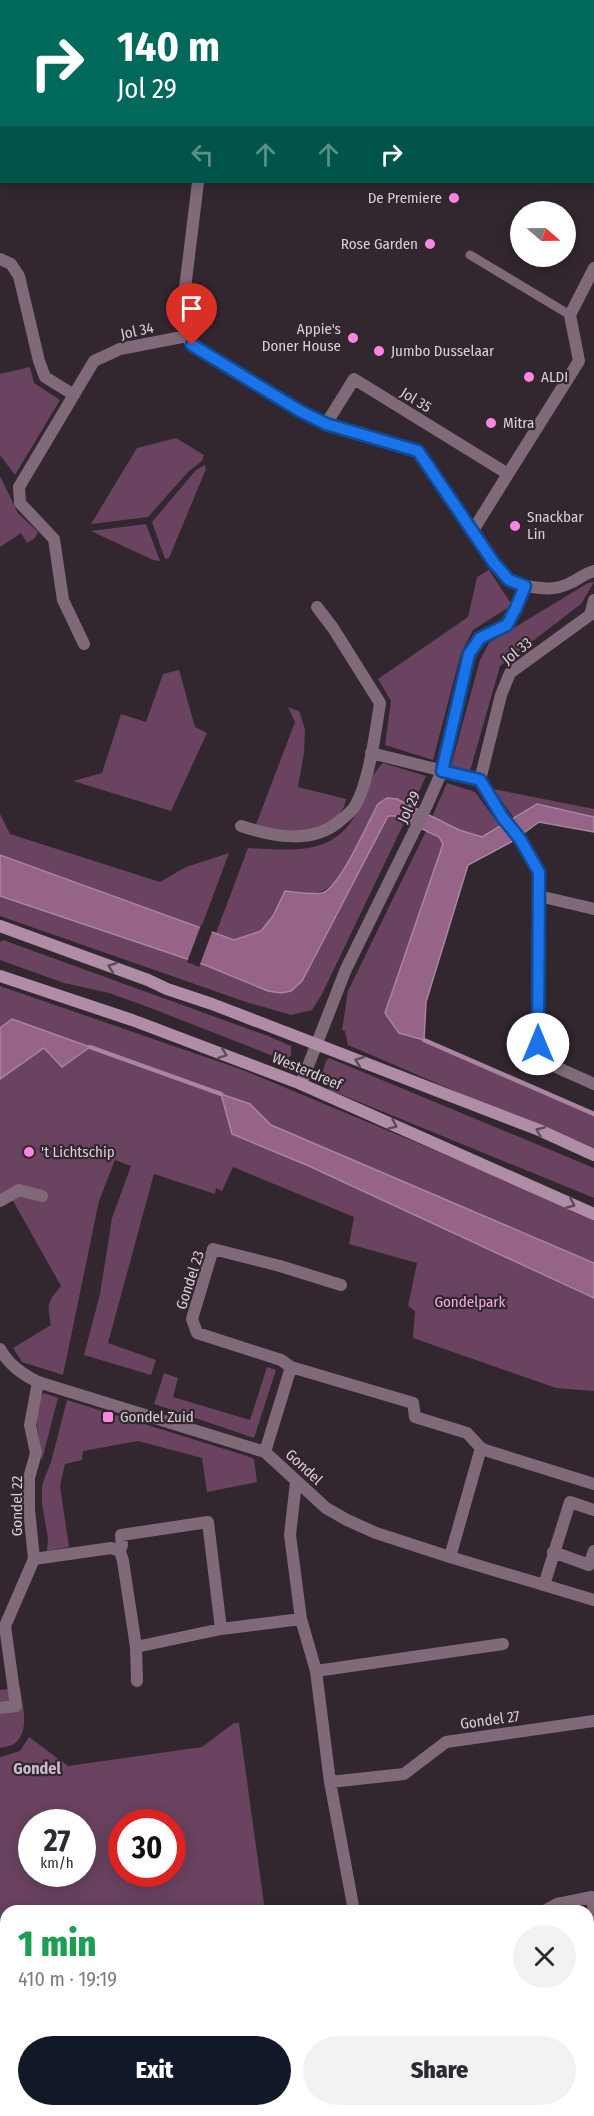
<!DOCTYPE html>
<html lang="en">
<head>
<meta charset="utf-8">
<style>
	:root { --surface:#fff; --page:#f2f2f3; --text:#2b2b33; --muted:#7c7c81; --accent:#111827 }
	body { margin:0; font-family:"Fira Sans Condensed",sans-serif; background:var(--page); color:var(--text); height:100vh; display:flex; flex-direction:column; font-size:22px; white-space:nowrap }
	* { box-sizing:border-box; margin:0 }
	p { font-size:20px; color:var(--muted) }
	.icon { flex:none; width:33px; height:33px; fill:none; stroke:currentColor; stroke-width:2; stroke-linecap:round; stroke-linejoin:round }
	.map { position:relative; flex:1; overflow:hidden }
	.panel { position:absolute; left:0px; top:1905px; width:594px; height:212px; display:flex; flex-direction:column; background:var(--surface); border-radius:18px 18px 0 0; box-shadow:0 3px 15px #0003 }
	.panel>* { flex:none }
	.guide { position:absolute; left:0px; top:0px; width:594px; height:183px; box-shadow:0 3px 15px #0003; background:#00695c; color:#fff; overflow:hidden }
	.needle { width:39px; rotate:110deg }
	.fabs { position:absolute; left:510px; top:201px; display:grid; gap:12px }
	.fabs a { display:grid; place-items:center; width:66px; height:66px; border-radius:50%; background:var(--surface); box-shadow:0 3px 15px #0003; font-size:30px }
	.speed { position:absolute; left:18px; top:1809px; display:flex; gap:12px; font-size:30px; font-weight:700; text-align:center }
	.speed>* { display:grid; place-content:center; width:78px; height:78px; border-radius:50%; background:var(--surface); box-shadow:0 3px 15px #0003; line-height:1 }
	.speed small { font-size:15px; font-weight:400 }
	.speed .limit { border:9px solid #d22; background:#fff; color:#111 }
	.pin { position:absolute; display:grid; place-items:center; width:51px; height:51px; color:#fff; margin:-62px -26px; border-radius:50% 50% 50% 0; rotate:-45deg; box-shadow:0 0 6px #0007 }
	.pin .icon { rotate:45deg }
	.me { position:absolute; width:66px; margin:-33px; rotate:0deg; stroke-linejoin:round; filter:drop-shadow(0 0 4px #0008) }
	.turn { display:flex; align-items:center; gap:21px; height:126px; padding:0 18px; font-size:27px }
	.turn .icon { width:78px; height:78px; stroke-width:2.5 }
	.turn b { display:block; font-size:42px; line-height:51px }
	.lanes { display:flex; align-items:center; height:57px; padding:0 18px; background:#0003; justify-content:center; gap:30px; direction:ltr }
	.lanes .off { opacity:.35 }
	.round { display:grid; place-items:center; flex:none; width:63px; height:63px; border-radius:32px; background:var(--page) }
	.summary { display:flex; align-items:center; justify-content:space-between; height:102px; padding:0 18px }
	h1 { font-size:36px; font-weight:800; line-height:45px; color:#1e9e55 }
	.cta { display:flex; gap:12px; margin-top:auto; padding:12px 18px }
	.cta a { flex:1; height:69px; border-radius:36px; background:var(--accent); color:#fff; font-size:24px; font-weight:800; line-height:69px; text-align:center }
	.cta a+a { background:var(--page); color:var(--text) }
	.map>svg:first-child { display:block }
	.green { fill:#694360; fill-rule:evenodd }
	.water { fill:#956488; stroke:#a985a0; stroke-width:1.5 }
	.pier { fill:#32262f }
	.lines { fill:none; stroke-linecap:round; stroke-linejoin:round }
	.stream { stroke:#a985a0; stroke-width:4.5 }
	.service { stroke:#806a7a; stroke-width:9 }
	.pedestrian { stroke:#806a7a; stroke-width:12 }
	.minor { stroke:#806a7a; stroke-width:12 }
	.tertiary { stroke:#806a7a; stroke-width:12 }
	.secondary { stroke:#b08da7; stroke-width:12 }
	.oneway { stroke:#5e4a59 }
	.route-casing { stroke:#114b97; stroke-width:15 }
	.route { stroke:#1a73e8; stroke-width:10 }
	.poi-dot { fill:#fd86e2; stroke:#32262f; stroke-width:2 }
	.labels { text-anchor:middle; stroke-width:4.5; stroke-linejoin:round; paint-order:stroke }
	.poi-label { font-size:15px; fill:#d9d1d7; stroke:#32262f; text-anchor:start }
	.street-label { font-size:15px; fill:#d9d1d7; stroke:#32262f }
	.park-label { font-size:15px; fill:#f6ace3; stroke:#32262f }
	.neighbourhood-label { font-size:16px; font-weight:bold; fill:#ccbcc8; stroke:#32262f }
</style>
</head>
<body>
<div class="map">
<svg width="594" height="2116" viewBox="0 0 594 2116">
	<rect width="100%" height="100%" fill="#32262f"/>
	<path class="green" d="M30,367L34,383L60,400L15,475L0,455V374Z
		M176,438L204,455L202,461L188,472L148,517L91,524L137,448Z
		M205,465L206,469L169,558L165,559L152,522L196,470Z
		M0,476L18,513L38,532L35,538L27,543L21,533L0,547Z
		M146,524L160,561L153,560L91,531Z
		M489,570L512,605L473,630L461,653L433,760L385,745L391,701L378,679L468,617L477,577Z
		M594,582L581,604L500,666L470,771L451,766L480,660L489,643L588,583Z
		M179,670L195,727L207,733L171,811L73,781L102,773L121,714L146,722L163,674Z
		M288,707L299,711L305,729L304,753L298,787L346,799L344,807L332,824L297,832L255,827L295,722Z
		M383,763L426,776L412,807L397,799L340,876C321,899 312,893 285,891L273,916L261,931L234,940L216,933L248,848C291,850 334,857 357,812C367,793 367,779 383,763Z
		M447,783L475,792L500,826L482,837L459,830L432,817Z
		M493,789L594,809V817L537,804L514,818Z
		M0,814L10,834L160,882L186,867L229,853L201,928L0,855Z
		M388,816H395L405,821L322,994L312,1010L291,1015L246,1002L0,916V896L205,965L268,991L302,981Z
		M426,831L439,838L443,844L399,1033L424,1040L594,1114V1151L348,1045L345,1031L342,1030L348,991Z
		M3,940L268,1036L291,1046V1055L286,1061L148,1007L109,993L64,983L0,960V942Z
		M0,986L243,1070L594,1217V1263L271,1125L250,1104L221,1094L232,1134L309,1166L594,1298V1391L556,1388L413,1338L415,1311L408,1306L417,1263L349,1244L354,1217L233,1167L222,1191L216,1188L215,1194L154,1174L108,1343L156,1360L151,1375L84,1355L100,1294L112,1218L131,1166L115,1160L99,1201L63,1375L22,1362L13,1348L51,1325C47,1305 47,1302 61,1286L13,1201L0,1195V1079L45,1047H89L12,1019L0,1028Z
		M329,1058L594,1168V1198L330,1090L321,1077L326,1061Z
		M267,1367L276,1370L254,1438L154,1404L164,1373L178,1378L173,1397L250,1420Z
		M44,1393L58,1398L42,1460L36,1419V1401Z
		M67,1400L247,1456L254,1459L257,1482L207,1492L202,1458L138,1441L83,1451L82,1460L65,1464L60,1486L69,1547L47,1551L48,1538L42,1504V1485L51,1462Z
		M20,1687C22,1703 31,1732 14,1744C11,1746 4,1747 0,1748V1690Z
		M234,1723H239L265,1911H6V1999L0,1987V1757L20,1751L29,1737L68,1766L202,1747ZM32,1822H82V1874H32ZM122,1822H172V1874H122Z
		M451,2111L452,2116H53L52,2111Z"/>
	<path class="water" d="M387,798L397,799L459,830L482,837L537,804L594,817V832L539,822L511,842L468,865L426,1002L424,1040L399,1033L385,1013L443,844L439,837L395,816H388L302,981L291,991L281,993L268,991L205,965L0,896V855L234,940L261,931L273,916L285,891C296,892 311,895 322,893C340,888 368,822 378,804Z
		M12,1019L90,1047L62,1067L44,1048L0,1079V1028Z
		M221,1094L250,1104L271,1125L594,1263V1298L309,1166L232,1134Z"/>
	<path class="pier" d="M201,925L213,929L199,967L187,962Z"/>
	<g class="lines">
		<path class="stream" d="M424,1040L594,1114
			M90,1047L221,1094"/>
		<path class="service" d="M470,255L570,315"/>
		<path class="pedestrian" d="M280,1266L341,1285
			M413,1403L415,1417L467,1433L481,1448L488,1451L594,1484
			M450,1557L481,1448"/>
		<path class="minor" d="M554,0V2
			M310,2V0
			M0,63L2,65
			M592,80L594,83
			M0,259L11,264L19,276L39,361L45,377L74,395
			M187,336L182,313L198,182
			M326,424L354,379L508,474L472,532
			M508,474L579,361L570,315L594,268
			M594,600L590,615L510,673L501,695L480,780L503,818L520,839L539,872L538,1044L556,1067L594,1084
			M84,644L63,600L54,539L20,503L19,487L94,361L120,349L187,336L192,346L200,351L300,411L326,424L418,451L494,563L509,580L525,586
			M371,753L480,780
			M241,826C274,837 314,845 342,819C347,815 352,811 355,806C369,783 376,729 380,703L333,628L317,607
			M539,896L594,909
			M0,1201L19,1190L42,1196
			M291,1367L413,1403
			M265,1452L291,1367L281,1360L197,1333L192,1319L213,1249L280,1266
			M296,1482L290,1535L301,1619L316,1671L330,1782L354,1911
			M120,1551L122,1545L121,1535L208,1522L221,1629
			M553,1552L589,1565L594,1551
			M34,1559L111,1548L120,1551L123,1561L136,1647L221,1629L301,1619
			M544,1585L570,1502L594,1510
			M136,1647L137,1681
			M316,1671L503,1644
			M0,1708L16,1706L5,1626L34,1559L29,1509V1478L36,1453L30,1425L38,1382
			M330,1782L404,1774L446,1742L594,1721
			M544,1911L557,1904L592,1897L594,1914
			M0,1964L6,2036
			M0,2100H6
			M34,2110L35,2116"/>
		<path class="tertiary" d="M301,1084L346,969L427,805L442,771L469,654L480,638L507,625L516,608L525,586C539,588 554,591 568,584C578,580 583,574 594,571
			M0,1349C9,1365 22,1374 38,1382L265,1452L326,1508L347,1520L376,1533L450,1557L594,1600"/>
		<path class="secondary" d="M0,926L148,980L167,989L212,1004L539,1130L594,1155
			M0,976L132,1020L301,1084L594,1214"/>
	</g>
	<defs><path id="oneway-chevron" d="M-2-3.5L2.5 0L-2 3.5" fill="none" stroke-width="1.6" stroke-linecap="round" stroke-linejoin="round" transform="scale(1.5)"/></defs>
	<g class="oneway">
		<use href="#oneway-chevron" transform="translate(112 967) rotate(-160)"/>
		<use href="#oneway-chevron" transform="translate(223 1054) rotate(21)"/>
		<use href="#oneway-chevron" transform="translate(359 1061) rotate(-159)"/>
		<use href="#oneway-chevron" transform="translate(393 1125) rotate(24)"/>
		<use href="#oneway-chevron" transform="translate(540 1131) rotate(-157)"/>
		<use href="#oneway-chevron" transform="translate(571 1204) rotate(24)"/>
	</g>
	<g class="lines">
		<g class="route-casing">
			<path id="route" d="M192,345L300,411L326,424L418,451L494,563L509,580L525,586L516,608L507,625L480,638L469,654L442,771L480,780L503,818L520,839L539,872L538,1044"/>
		</g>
		<use href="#route" class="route"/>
	</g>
	<g class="poi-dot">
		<circle cx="454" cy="198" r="6"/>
		<circle cx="430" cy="244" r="6"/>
		<circle cx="353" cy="338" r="6"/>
		<circle cx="379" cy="351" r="6"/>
		<circle cx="529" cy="377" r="6"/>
		<circle cx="491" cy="423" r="6"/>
		<circle cx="515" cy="526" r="6"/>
		<circle cx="29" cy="1152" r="6"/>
		<rect x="102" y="1411" width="12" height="12" rx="3"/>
	</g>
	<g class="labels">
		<g class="poi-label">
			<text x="442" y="203" text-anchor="end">De Premiere</text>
			<text x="418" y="249" text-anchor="end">Rose Garden</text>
			<text x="341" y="334" text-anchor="end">Appie's<tspan x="341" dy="17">Doner House</tspan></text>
			<text x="391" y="356">Jumbo Dusselaar</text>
			<text x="541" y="382">ALDI</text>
			<text x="503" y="428">Mitra</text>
			<text x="527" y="522">Snackbar<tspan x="527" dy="17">Lin</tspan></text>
			<text x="41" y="1157">'t Lichtschip</text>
			<text x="120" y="1422">Gondel Zuid</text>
		</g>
		<g class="street-label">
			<text transform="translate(137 331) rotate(-12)" y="5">Jol 34</text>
			<text transform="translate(416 400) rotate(32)" y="5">Jol 35</text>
			<text transform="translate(517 651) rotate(-39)" y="5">Jol 33</text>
			<text transform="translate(409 807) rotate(-64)" y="5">Jol 29</text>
			<text transform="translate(307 1071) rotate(23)" y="5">Westerdreef</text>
			<text transform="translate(190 1280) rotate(-72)" y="5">Gondel 23</text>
			<text transform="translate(304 1467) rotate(43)" y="5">Gondel</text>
			<text transform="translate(17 1506) rotate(-90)" y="5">Gondel 22</text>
			<text transform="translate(490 1720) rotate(-8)" y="5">Gondel 27</text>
		</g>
		<g class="park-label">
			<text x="470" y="1307">Gondelpark</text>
		</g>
		<g class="neighbourhood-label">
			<text x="37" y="1774">Gondel</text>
		</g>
	</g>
</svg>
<div class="fabs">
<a><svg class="needle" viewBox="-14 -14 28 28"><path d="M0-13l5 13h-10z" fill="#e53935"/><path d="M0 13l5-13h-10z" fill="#7c7c81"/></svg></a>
</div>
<div class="speed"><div>27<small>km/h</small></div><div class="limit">30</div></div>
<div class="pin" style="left:192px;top:345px;background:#d93025"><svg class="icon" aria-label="arrive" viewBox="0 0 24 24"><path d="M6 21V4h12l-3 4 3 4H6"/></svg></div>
<svg class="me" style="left:538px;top:1044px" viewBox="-20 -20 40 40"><circle r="19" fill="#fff"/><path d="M0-13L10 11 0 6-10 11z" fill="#1a73e8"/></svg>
<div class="guide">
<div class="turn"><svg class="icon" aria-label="right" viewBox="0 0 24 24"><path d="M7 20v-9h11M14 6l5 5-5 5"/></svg><div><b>140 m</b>Jol 29</div></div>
<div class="lanes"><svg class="icon off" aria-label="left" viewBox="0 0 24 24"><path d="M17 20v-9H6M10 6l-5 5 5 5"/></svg><svg class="icon off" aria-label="ahead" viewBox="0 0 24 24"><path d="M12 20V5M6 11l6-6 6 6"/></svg><svg class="icon off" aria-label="ahead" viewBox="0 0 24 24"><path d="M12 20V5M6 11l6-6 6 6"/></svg><svg class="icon" aria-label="right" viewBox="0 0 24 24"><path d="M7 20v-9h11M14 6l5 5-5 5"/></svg></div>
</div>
<section class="panel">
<div class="summary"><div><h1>1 min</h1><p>410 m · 19:19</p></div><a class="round"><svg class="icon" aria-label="close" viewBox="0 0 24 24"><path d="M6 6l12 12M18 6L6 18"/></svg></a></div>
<div class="cta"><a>Exit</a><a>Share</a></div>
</section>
</div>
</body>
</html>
